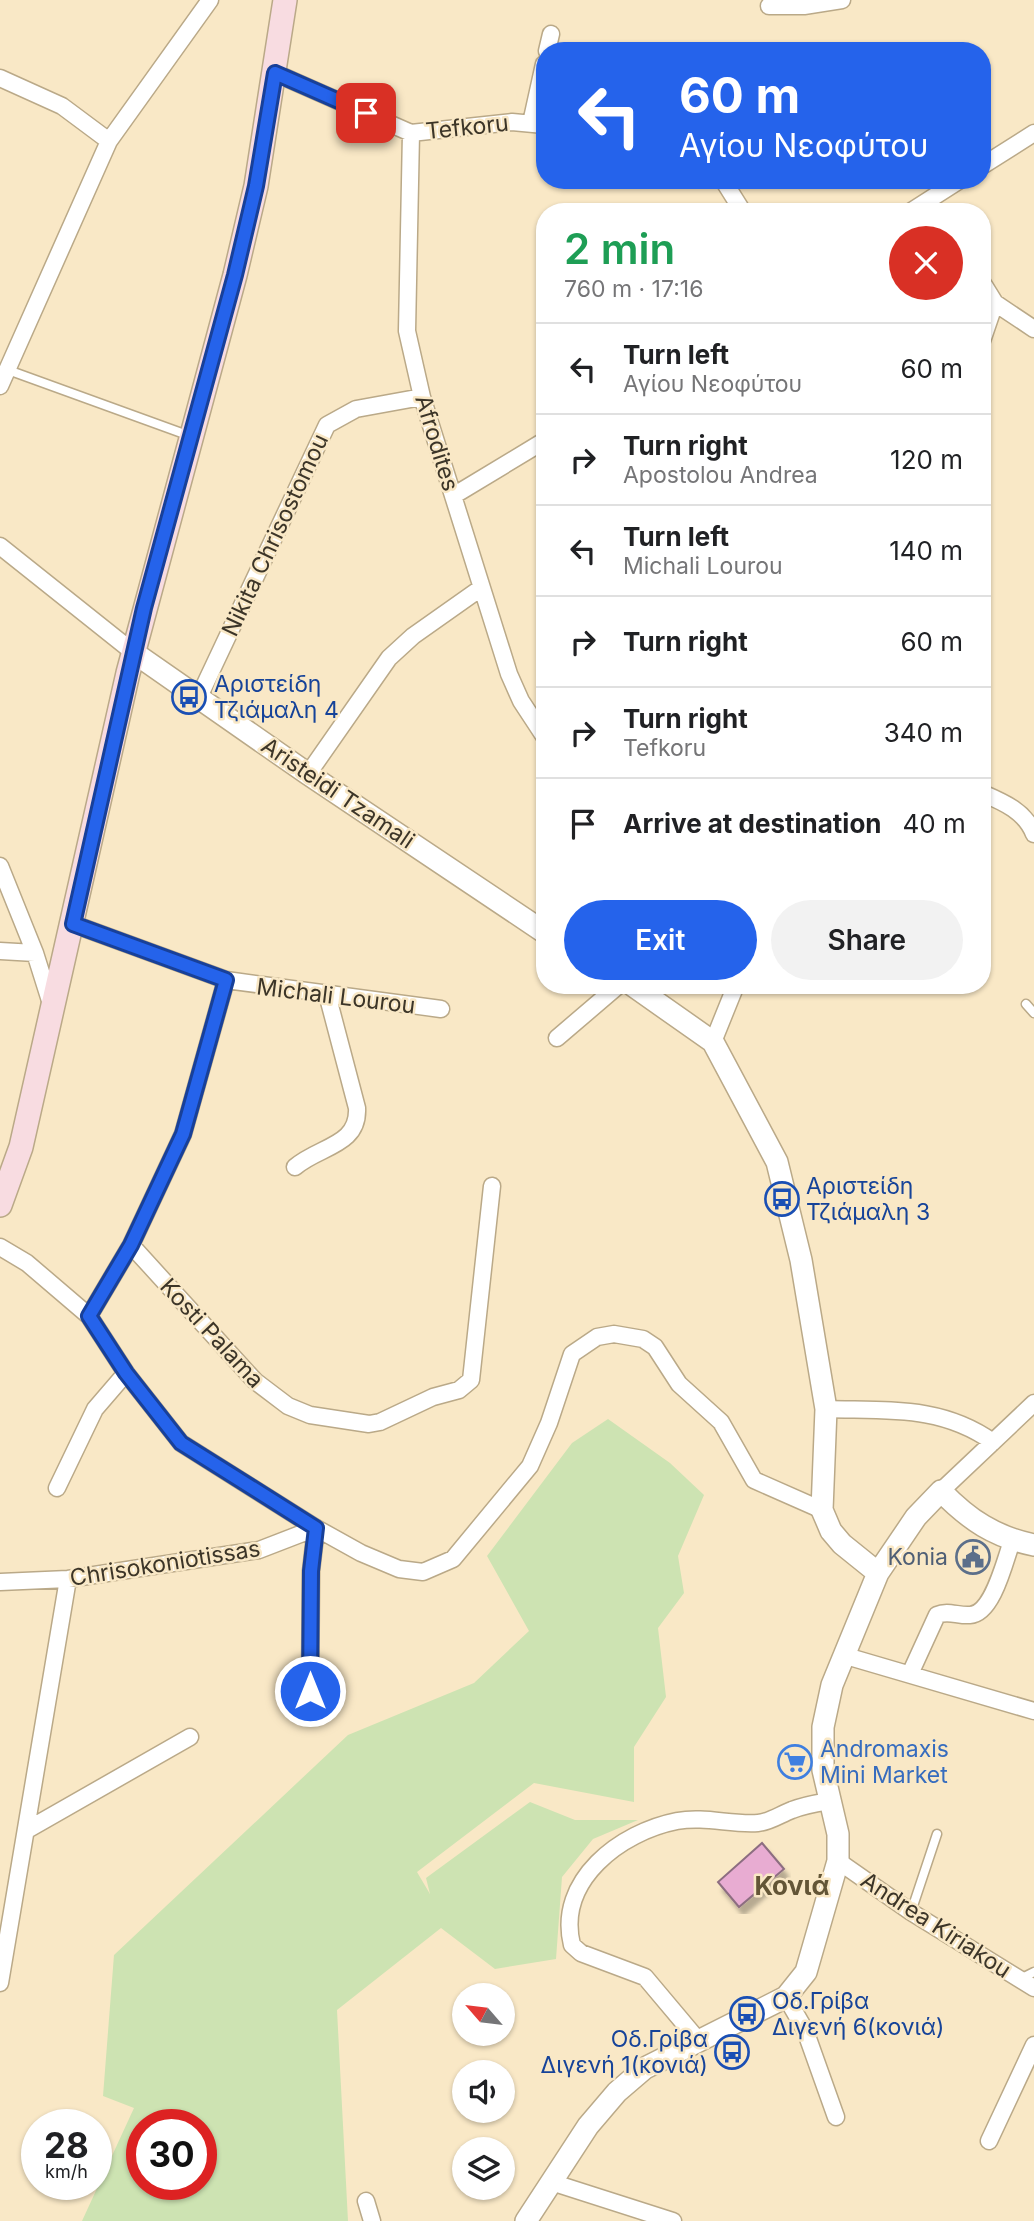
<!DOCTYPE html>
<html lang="en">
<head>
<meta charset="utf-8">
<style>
	:root { --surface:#fff; --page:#f2f2f2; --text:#202124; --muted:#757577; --line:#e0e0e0; --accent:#2563eb }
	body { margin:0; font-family:Inter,sans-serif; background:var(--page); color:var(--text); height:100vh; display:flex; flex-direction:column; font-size:26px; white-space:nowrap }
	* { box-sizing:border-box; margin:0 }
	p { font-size:23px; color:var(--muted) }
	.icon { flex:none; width:38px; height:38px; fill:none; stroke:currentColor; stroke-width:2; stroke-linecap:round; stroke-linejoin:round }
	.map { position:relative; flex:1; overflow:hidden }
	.details { position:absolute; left:536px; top:203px; width:455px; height:791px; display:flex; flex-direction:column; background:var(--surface); border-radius:28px; box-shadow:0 2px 5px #0004 }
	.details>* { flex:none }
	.banner { position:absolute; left:536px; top:42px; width:455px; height:147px; border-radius:28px; box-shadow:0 2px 5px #0004; background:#2563eb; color:#fff; overflow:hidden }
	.needle { width:46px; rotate:298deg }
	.controls { position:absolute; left:452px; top:1983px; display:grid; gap:14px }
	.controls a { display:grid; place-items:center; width:63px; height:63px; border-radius:50%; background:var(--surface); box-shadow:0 2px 5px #0004; font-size:35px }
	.speed { position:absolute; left:21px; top:2109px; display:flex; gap:14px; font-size:35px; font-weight:700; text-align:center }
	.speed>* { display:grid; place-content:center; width:91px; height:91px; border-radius:50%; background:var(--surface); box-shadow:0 2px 5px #0004; line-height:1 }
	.speed small { font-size:18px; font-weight:400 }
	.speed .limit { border:10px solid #d22; background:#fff; color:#111 }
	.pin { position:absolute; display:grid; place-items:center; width:60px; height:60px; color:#fff; margin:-30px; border-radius:14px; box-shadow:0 4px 10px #0006 }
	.me { position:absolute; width:77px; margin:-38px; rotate:0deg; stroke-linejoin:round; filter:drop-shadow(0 0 5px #0008) }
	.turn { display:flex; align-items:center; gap:24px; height:147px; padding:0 28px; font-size:32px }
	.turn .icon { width:91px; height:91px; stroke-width:2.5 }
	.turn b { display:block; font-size:49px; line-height:60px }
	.round { display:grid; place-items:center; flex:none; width:74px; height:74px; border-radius:37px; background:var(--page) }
	.head { display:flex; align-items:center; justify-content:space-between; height:119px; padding:0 28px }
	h1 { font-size:42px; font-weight:600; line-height:52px; color:#1e9e55 }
	.cta { display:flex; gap:14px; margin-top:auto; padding:14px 28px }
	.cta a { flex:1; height:80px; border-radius:42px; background:var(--accent); color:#fff; font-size:28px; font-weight:600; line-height:80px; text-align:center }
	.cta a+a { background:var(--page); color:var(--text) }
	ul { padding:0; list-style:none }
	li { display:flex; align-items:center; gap:21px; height:91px; padding:0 28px; border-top:2px solid var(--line) }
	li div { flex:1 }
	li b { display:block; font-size:26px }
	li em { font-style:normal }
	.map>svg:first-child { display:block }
	.green { fill:#cde3b2; fill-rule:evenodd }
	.building { fill:#e8acd2; stroke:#8d6e81; stroke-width:2; filter:url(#shadow) }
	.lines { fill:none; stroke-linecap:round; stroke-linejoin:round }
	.service-casing { stroke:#baa988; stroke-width:11 }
	.minor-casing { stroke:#baa988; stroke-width:19 }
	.tertiary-casing { stroke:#baa988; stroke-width:24 }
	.secondary-casing { stroke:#baa988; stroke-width:26 }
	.service { stroke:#fff; stroke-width:8 }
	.minor { stroke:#fff; stroke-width:16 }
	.tertiary { stroke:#fff; stroke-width:21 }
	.secondary { stroke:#f8dce1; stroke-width:23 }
	.route-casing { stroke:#184099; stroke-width:18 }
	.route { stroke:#2563eb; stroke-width:12 }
	.labels { text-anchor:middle; stroke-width:5; stroke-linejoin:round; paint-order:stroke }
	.street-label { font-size:23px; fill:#3c3528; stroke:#f9e8c6 }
	.transit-label { font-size:23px; fill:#164399; stroke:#f9e8c6; text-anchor:start }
	.service-label { font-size:23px; fill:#4e5e75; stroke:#f9e8c6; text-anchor:end }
	.shop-label { font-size:23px; fill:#366cbe; stroke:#f9e8c6; text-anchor:start }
	.quarter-label { font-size:26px; font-weight:bold; fill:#635536; stroke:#f9e8c6 }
</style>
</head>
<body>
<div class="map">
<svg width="1034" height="2221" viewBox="0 0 1034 2221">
	<defs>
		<filter id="shadow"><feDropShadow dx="4.5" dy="8" stdDeviation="2" flood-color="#0004"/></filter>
	</defs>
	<rect width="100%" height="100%" fill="#f9e8c6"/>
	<path class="green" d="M608,1419L670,1463L704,1495L678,1556L684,1593L658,1628L666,1697L634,1747V1802L534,1783L417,1872L430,1894L426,1878L530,1802L575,1820H638L593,1839L562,1877L556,1959L495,1969L441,1928L337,2010L348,2221H82L134,2108L103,2096L114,1955L348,1735L474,1683L529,1631L487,1556L572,1443ZM142,2124H201V2184H142Z"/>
	<path class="building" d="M762,1843L784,1869L739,1907L718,1882Z"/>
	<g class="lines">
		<g class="service-casing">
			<path id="service" d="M8,370L190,436
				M1026,1004L1034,1013
				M911,1912L937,1834
				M1020,1979L1034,1972"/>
		</g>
		<g class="minor-casing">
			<path id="minor" d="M769,6H804L842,0
				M547,51L551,34
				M275,73L411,133L512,122L544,125
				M0,78L62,106L109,141
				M531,123L544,64
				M411,133L407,331L422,397L509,674L521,701L544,736
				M982,166L1034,133
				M723,180L743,212
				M910,212L960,180
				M982,282L995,303L1034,329
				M982,341L995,303
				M0,386L109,141L210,0
				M453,496L544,441
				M0,546L133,652
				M199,697L327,425L356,409L422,397
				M308,774L389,658L413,636L481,588
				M982,793C1003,802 1025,811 1034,834
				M0,866L35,953L52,1007
				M73,924L226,980L441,1009
				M0,951L35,953
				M557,1038L619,985
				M713,1042L736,985
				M295,1167C319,1146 359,1146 357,1108L327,994
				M131,1245L255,1381L288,1406L310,1415L369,1424L380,1422L433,1397L459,1390L471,1380L492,1186
				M0,1247L27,1263L89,1316L126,1373L181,1443L316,1528L361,1553L399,1569L423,1572L453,1559L530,1466L549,1423L572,1354L597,1337L614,1334L643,1339L655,1347L679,1384L721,1422L754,1480L822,1510
				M89,1316L131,1245L183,1134L226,980
				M826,1409C888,1411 941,1405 993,1442
				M57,1488L95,1409L126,1373
				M941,1491L1034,1403
				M0,1582L68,1579L259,1550L316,1528
				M846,1656L1034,1711
				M910,1674L937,1615C948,1610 958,1616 970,1615C993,1614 1005,1560 1012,1541
				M310,1691L311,1571L316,1528
				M27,1830L190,1737
				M838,1861L911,1912L1034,1988
				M0,1983L68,1579
				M786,1997L805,2030L836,2117
				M698,2040L645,1977L581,1953L572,1945C556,1880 621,1832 677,1821C705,1816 731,1825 758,1823C770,1822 781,1814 792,1810C804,1805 817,1803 829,1801
				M989,2141L1034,2045
				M551,2182L673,2221
				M366,2201L372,2221"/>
		</g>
		<g class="tertiary-casing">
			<path id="tertiary" d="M133,652L308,774L544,932
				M632,985L713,1042L777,1162L801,1260L826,1409L822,1510L831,1531L842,1544L878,1573
				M526,2221L588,2126L617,2092L645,2068L786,1997L806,1972L838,1861V1834L823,1770V1727L832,1685L878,1573L916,1517L941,1491C969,1520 995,1537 1034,1545"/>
		</g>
		<g class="secondary-casing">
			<path id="secondary" d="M0,1205L21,1147L128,673L235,275L256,186L285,0"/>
		</g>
		<use href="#service" class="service"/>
		<use href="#minor" class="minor"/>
		<use href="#tertiary" class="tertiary"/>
		<use href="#secondary" class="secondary"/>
	</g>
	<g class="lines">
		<g class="route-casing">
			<path id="route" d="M310,1691L311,1571L316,1528L181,1443L126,1373L89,1316L131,1245L183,1134L226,980L73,924L144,608L235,275L256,186L275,73L366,113"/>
		</g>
		<use href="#route" class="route"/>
	</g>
	<defs>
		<g id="bus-ring" transform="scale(1.75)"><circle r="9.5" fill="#f9e8c6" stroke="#1a4fb4" stroke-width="1.5"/><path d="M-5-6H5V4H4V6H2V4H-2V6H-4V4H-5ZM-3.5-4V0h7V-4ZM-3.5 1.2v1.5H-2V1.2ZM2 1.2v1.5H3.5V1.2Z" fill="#1a4fb4"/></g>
		<g id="civic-ring" transform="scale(1.75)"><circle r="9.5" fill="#f9e8c6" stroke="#5c6f8a" stroke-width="1.5"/><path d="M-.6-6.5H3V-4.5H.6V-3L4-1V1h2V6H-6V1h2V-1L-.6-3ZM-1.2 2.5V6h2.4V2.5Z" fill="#5c6f8a"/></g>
		<g id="supermarket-ring" transform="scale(1.75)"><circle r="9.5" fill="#f9e8c6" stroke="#3f7fe0" stroke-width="1.5"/><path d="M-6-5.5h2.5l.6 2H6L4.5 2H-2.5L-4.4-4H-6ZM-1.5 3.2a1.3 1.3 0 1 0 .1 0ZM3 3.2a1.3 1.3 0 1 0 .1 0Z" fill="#3f7fe0"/></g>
	</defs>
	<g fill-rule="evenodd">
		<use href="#bus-ring" x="189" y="697"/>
		<use href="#bus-ring" x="782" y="1199"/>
		<use href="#civic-ring" x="973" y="1557"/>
		<use href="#supermarket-ring" x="795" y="1762"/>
		<use href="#bus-ring" x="747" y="2014"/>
		<use href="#bus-ring" x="732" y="2052"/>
	</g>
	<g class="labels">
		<g class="street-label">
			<text transform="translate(467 127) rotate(-6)" y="8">Tefkoru</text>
			<text transform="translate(437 443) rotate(73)" y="8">Afrodites</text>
			<text transform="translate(275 535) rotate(-65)" y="8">Nikita Chrisostomou</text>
			<text transform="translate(338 793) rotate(34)" y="8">Aristeidi Tzamali</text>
			<text transform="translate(336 996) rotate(7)" y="8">Michali Lourou</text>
			<text transform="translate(212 1333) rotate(47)" y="8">Kosti Palama</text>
			<text transform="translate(165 1563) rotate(-9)" y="8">Chrisokoniotissas</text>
			<text transform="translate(936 1925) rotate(33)" y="8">Andrea Kiriakou</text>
		</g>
		<g class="transit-label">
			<text x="214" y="692">Αριστείδη<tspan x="214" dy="26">Τζιάμαλη 4</tspan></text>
			<text x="806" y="1194">Αριστείδη<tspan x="806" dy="26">Τζιάμαλη 3</tspan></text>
			<text x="772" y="2009">Οδ.Γρίβα<tspan x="772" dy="26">Διγενή 6(κονιά)</tspan></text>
			<text x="708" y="2047" text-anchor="end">Οδ.Γρίβα<tspan x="708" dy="26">Διγενή 1(κονιά)</tspan></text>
		</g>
		<g class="service-label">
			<text x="948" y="1565">Konia</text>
		</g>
		<g class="shop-label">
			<text x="820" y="1757">Andromaxis<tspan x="820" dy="26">Mini Market</tspan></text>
		</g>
		<g class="quarter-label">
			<text x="792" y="1895">Κονιά</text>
		</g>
	</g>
</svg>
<div class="controls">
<a><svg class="needle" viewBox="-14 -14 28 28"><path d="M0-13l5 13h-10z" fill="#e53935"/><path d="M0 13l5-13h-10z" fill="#757577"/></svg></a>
<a><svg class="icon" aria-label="sound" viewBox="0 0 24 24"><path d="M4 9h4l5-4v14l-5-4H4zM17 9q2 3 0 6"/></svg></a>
<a><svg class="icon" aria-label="layers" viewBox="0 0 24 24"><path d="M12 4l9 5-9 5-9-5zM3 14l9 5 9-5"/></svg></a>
</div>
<div class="speed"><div>28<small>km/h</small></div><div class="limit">30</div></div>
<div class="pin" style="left:366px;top:113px;background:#d93025"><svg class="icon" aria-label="arrive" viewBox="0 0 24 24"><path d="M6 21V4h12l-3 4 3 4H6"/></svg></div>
<svg class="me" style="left:310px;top:1691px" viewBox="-20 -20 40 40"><circle r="17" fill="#2563eb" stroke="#fff" stroke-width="3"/><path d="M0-11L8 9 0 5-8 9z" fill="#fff"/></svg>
<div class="banner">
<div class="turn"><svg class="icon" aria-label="left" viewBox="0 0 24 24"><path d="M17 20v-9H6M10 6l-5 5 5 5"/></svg><div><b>60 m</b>Αγίου Νεοφύτου</div></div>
</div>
<section class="details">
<div class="head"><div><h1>2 min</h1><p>760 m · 17:16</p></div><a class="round" style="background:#d93025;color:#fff"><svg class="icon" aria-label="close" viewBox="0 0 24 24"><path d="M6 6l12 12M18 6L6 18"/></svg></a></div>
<ul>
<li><svg class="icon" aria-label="left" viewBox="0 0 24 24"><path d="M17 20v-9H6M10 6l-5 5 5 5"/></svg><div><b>Turn left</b><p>Αγίου Νεοφύτου</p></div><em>60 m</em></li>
<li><svg class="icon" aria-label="right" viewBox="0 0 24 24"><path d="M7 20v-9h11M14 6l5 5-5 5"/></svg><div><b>Turn right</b><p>Apostolou Andrea</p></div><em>120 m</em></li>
<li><svg class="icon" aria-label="left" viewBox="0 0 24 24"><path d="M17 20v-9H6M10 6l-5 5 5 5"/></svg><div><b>Turn left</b><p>Michali Lourou</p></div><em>140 m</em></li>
<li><svg class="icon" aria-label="right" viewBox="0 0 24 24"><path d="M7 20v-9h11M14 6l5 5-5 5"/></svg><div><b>Turn right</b></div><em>60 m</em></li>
<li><svg class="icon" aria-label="right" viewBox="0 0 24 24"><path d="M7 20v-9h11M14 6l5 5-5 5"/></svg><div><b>Turn right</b><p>Tefkoru</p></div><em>340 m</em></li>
<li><svg class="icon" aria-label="arrive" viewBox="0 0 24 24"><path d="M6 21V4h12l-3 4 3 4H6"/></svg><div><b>Arrive at destination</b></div><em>40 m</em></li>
</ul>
<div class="cta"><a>Exit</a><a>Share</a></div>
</section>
</div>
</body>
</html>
